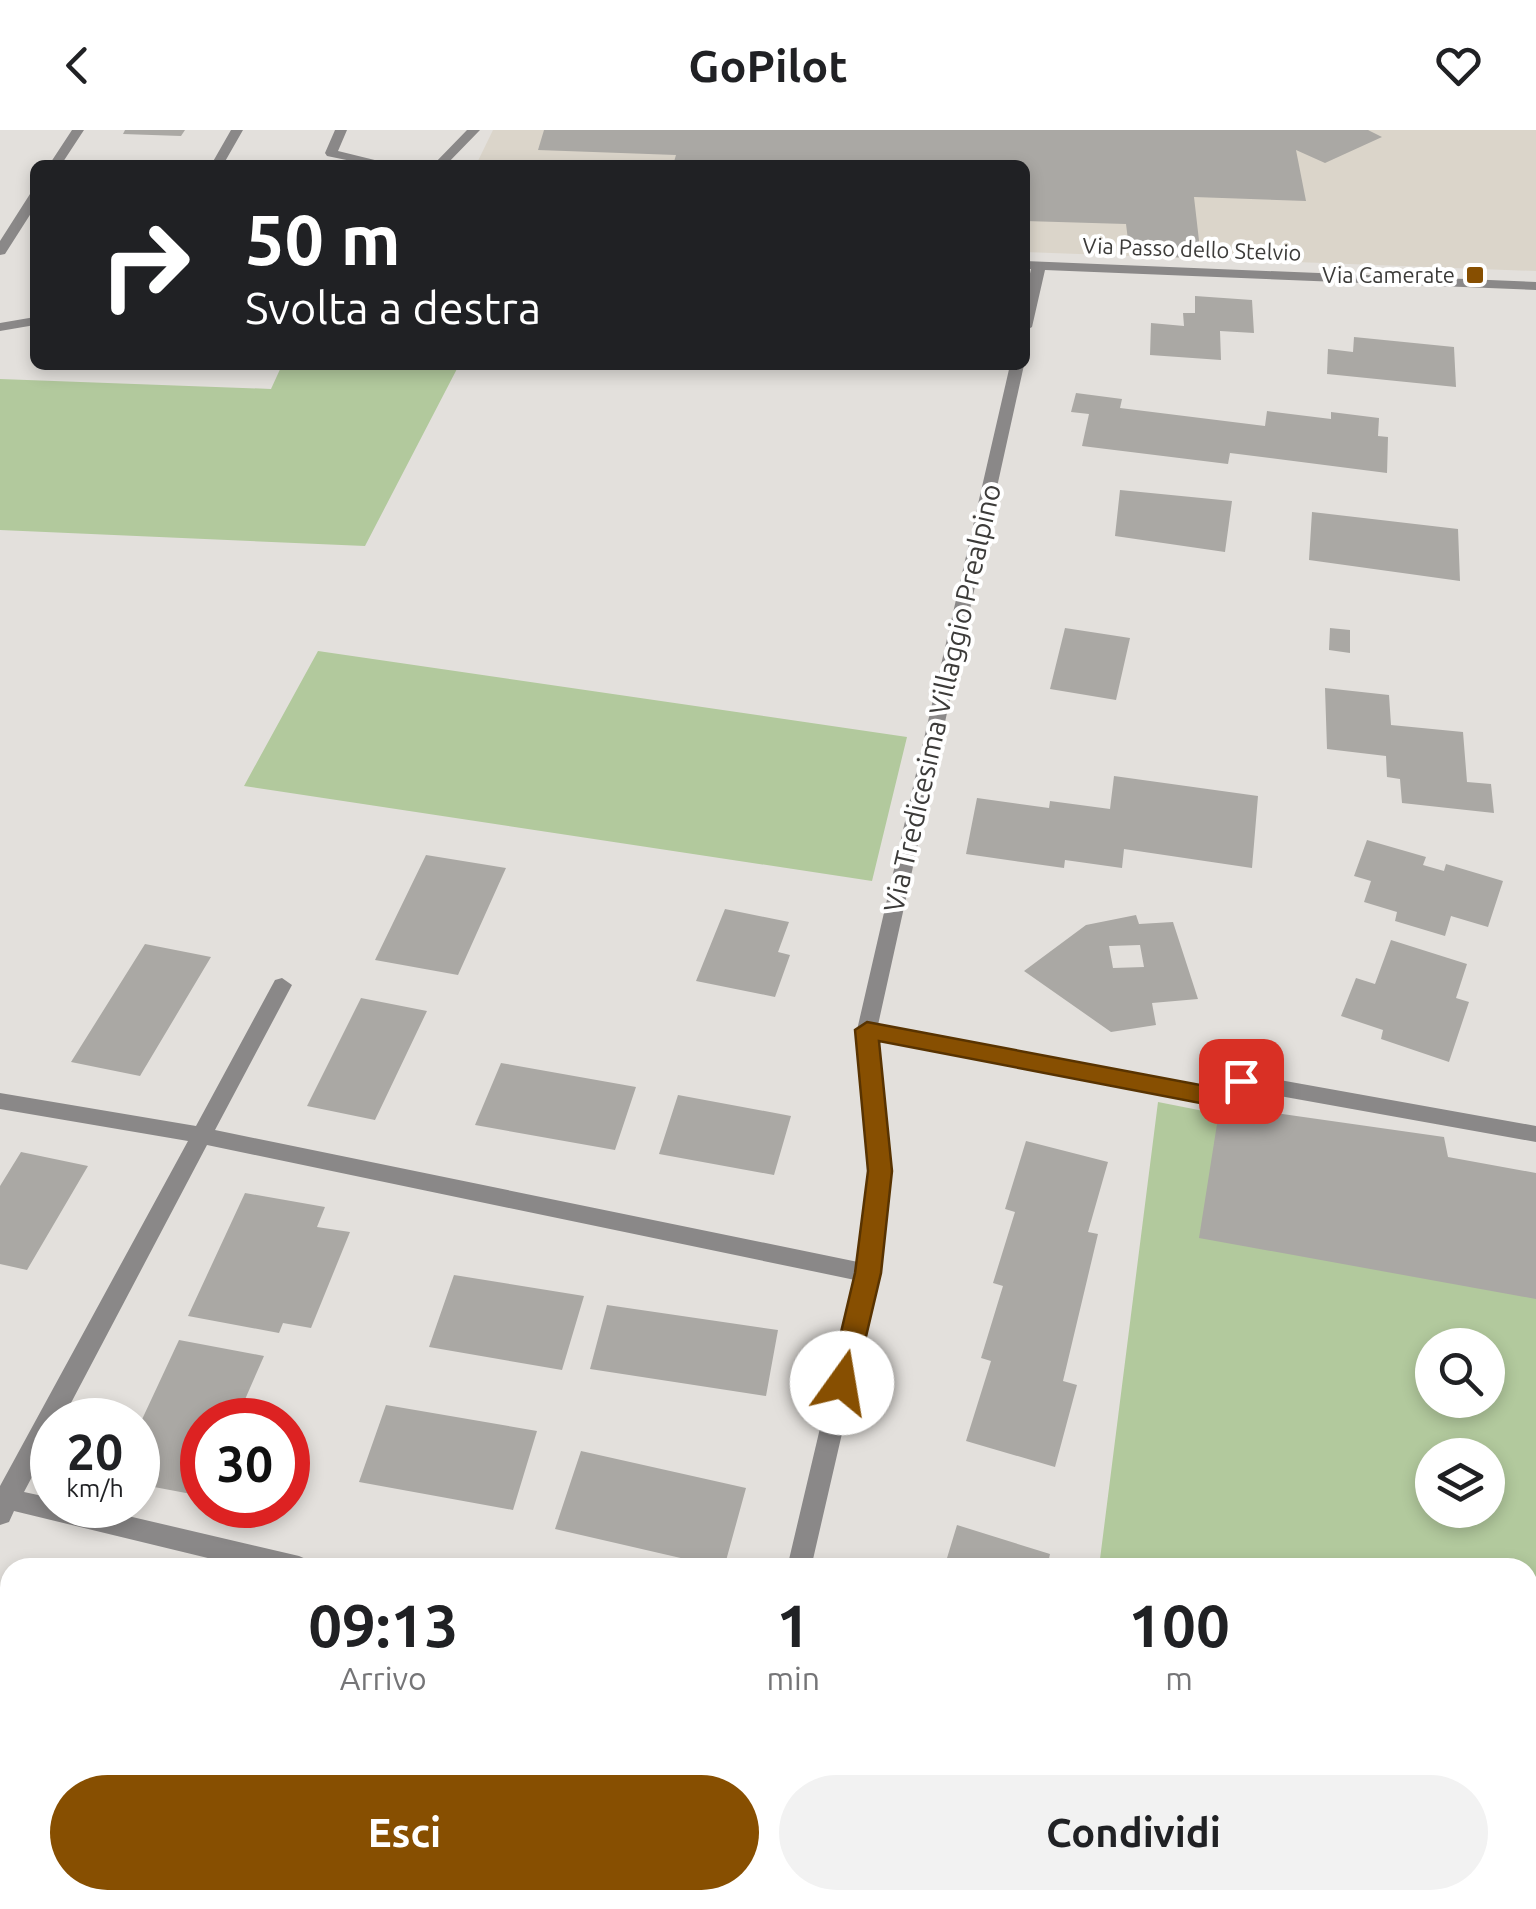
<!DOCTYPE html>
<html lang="it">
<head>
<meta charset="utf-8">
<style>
	:root { --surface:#fff; --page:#f2f2f2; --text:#202124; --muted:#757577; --accent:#874f01 }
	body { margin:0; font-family:Ubuntu,sans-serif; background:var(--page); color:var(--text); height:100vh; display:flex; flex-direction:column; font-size:38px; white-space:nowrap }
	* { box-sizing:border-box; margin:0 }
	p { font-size:32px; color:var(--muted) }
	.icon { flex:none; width:55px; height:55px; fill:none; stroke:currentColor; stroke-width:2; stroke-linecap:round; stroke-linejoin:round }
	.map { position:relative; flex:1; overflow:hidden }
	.panel { position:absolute; left:0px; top:1428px; width:1538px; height:352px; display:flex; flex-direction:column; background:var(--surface); border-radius:30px 30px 0 0; box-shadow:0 5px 15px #0003 }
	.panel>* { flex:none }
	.banner { position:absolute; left:30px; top:30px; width:1000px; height:210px; border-radius:15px; box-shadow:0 5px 15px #0003; background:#202124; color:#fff; overflow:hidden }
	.tools { position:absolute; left:1415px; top:1198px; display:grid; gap:20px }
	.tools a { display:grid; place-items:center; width:90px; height:90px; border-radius:50%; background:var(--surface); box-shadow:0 5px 15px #0003; font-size:50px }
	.speed { position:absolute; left:30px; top:1268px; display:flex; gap:20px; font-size:50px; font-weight:700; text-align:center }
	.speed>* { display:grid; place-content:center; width:130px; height:130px; border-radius:50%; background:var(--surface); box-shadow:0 5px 15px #0003; line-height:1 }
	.speed small { font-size:25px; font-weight:400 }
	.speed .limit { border:15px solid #d22; background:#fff; color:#111 }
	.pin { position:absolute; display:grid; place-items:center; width:85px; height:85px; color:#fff; margin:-42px; border-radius:20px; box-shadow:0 5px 15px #0006 }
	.me { position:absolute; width:110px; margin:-55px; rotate:13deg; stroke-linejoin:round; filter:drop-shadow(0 0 8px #0008) }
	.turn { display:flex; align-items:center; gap:35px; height:210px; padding:0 50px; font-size:45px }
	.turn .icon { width:130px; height:130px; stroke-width:2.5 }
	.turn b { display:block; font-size:70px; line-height:85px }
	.eta { display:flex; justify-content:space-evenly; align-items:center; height:170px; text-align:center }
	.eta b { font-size:60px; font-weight:700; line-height:70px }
	.action { display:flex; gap:20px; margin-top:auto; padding:20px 50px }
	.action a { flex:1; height:115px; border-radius:60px; background:var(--accent); color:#fff; font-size:40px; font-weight:700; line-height:115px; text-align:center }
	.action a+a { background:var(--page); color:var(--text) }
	header { display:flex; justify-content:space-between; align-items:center; height:130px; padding:0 50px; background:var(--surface); font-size:45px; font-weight:700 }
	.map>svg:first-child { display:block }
	.built { fill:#dbd5ca }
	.green { fill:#b2c99d; fill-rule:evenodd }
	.building { fill:#aaa8a4; fill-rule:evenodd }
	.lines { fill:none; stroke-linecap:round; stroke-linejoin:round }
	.service { fill:#8a8888; fill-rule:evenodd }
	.minor { fill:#8a8888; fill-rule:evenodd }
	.route { fill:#874f01; stroke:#583301; stroke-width:2.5 }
	.poi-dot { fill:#874f01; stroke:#fff; stroke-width:4 }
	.labels { text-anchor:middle; stroke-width:8; stroke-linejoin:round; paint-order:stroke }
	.far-street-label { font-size:22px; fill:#3c3b39; stroke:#fff }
	.far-poi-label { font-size:22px; fill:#3c3b39; stroke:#fff; text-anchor:end }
	.street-label { font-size:28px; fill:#3c3b39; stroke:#fff }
</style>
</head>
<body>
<header><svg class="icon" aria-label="back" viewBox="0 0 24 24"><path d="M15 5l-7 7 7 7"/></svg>GoPilot<svg class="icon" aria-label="heart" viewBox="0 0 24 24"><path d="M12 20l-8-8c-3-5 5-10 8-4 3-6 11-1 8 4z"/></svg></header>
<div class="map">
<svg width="1536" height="1779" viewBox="0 0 1536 1779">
	<rect width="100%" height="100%" fill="#e3e0dc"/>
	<path class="built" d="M493,0H1536V141L1025,122V35H476Z"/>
	<path class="green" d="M282,235H459L365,416L0,400V249L271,259Z
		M318,521L907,607L872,751L244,656Z
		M1158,972L1519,1043L1536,1155V1779H1056L1057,1770H1528V1438L1099,1437ZM1432,1215H1488V1270H1432ZM1432,1325H1488V1380H1432Z"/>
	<path class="building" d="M125,0H185L181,6L123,4Z
		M544,0H1368L1382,7L1325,33L1296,20L1306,71L1194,67L1201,128L1130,126L1126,94L1025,91V35H673L676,25L538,20Z
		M1195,166L1252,170L1254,203L1220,201L1221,230L1150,225L1151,193L1184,196L1183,183H1195Z
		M1354,207L1454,217L1456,257L1327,244L1328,219L1353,222Z
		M1076,263L1122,269L1120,278L1265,296L1267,281L1331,289V282L1379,288L1378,306L1388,307L1387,343L1230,323L1228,334L1082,316L1089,284L1071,282Z
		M1120,360L1232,371L1225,422L1115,406Z
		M1312,382L1458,399L1460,451L1309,430Z
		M1065,498L1130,508L1116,570L1050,559Z
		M1330,498L1350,500V523L1329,520Z
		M1325,558L1389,565L1391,595L1463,602L1467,652L1491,654L1494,683L1402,673L1400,649L1387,647L1386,626L1327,619Z
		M1114,646L1258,666L1252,738L1124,719L1122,738L1065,730L1064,738L966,724L977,668L1049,678L1050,671L1110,679Z
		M1367,710L1426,727L1423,735L1444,741L1446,734L1503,751L1488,797L1451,786L1445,806L1395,791L1397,782L1364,772L1371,751L1354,746Z
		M426,725L506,738L458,845L375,830Z
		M725,779L789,792L778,822L790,825L775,867L696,851Z
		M1136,785L1139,794L1173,792L1198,869L1152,873L1156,895L1111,902L1024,841L1086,795ZM1140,815L1144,837L1113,838L1109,816Z
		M1391,810L1467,834L1456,868L1469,872L1449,932L1381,909L1383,900L1341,886L1356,848L1375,854Z
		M145,814L211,827L140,946L71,932Z
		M361,868L427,881L375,990L307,976Z
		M501,933L636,957L615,1020L475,995Z
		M678,965L791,986L774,1045L659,1024Z
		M1220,975L1444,1007L1448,1027L1536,1043V1169L1199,1108Z
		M1026,1011L1108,1032L1088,1102L1098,1104L1063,1251L1077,1255L1055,1337L966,1311L991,1231L981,1228L1003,1156L993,1153L1015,1082L1005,1079Z
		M21,1022L88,1036L27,1140L0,1134V1056Z
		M245,1063L325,1077L317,1097L350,1102L311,1198L283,1193L279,1203L188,1186Z
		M454,1145L584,1166L562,1240L429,1217Z
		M607,1175L778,1200L766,1266L590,1239Z
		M179,1210L264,1226L236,1290H202V1366L138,1354V1298Z
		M386,1275L537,1301L513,1380L359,1352Z
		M581,1321L746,1358L724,1438L555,1399Z
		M957,1395L1050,1424L1047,1438H944Z
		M10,1658V1770H98L90,1779H0V1669Z
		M211,1770H382L400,1773L399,1779H208Z
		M543,1770H559L596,1779H541Z
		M885,1770H998L995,1779H883Z"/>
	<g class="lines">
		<path class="service" d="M231,0H243L223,35H211Z
			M335,0H347L338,21L395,35H371L327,26L325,23Z
			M467,0H480L446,35H433Z"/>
		<path class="minor" d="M72,0H84L61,35H49Z
			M35,63V77L5,124L0,125V111L30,64Z
			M1025,131L1536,152V160L1045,140L1032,197L1025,201V167L1031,139H1025Z
			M35,187V195L0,201V193Z
			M1010,235H1024L878,895L1200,956L1241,943L1536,996V1012L1241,959L1200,972L878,910L891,1041L879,1143L811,1438H787L855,1150L207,1015L62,1290H52V1309L24,1362L52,1368V1375H81L299,1426L308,1430L311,1438H249L14,1381L9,1392L0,1395V1356L188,1011L0,979V963L196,996L275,850L282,848L292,855L215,1000L858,1132L869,1041L857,900Z
			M710,1770H738L736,1779H708Z"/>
	</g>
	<path class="route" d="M867,892L1200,955L1241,942L1253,951L1250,957L1200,973L879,911L892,1041L881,1143L855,1253L851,1261H833L829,1253L855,1143L868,1041L855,900Z"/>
	<rect class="poi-dot" x="1465" y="135" width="20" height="20" rx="5"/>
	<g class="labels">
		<g class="far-street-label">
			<text transform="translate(1192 119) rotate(2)" y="8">Via Passo dello Stelvio</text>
		</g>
		<g class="far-poi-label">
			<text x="1455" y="153">Via Camerate</text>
		</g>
		<g class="street-label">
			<text transform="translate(942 568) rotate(-77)" y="10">Via Tredicesima Villaggio Prealpino</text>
		</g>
	</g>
</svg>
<div class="tools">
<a><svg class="icon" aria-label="search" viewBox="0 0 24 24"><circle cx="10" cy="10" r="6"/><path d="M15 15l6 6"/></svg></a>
<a><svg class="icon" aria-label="layers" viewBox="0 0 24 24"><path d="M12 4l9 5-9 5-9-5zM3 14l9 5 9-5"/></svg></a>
</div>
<div class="speed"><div>20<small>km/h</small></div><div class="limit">30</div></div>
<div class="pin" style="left:1241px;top:951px;background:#d93025"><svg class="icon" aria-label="arrive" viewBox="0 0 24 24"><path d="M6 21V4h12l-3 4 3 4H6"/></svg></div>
<svg class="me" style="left:842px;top:1253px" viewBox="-20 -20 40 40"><circle r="19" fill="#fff"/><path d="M0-13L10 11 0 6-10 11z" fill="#874f01"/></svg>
<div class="banner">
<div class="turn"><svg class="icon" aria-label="right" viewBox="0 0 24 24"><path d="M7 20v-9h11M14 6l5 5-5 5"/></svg><div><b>50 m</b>Svolta a destra</div></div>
</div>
<section class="panel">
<div class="eta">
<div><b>09:13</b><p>Arrivo</p></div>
<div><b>1</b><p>min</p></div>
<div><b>100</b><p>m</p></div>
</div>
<div class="action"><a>Esci</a><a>Condividi</a></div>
</section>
</div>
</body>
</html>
